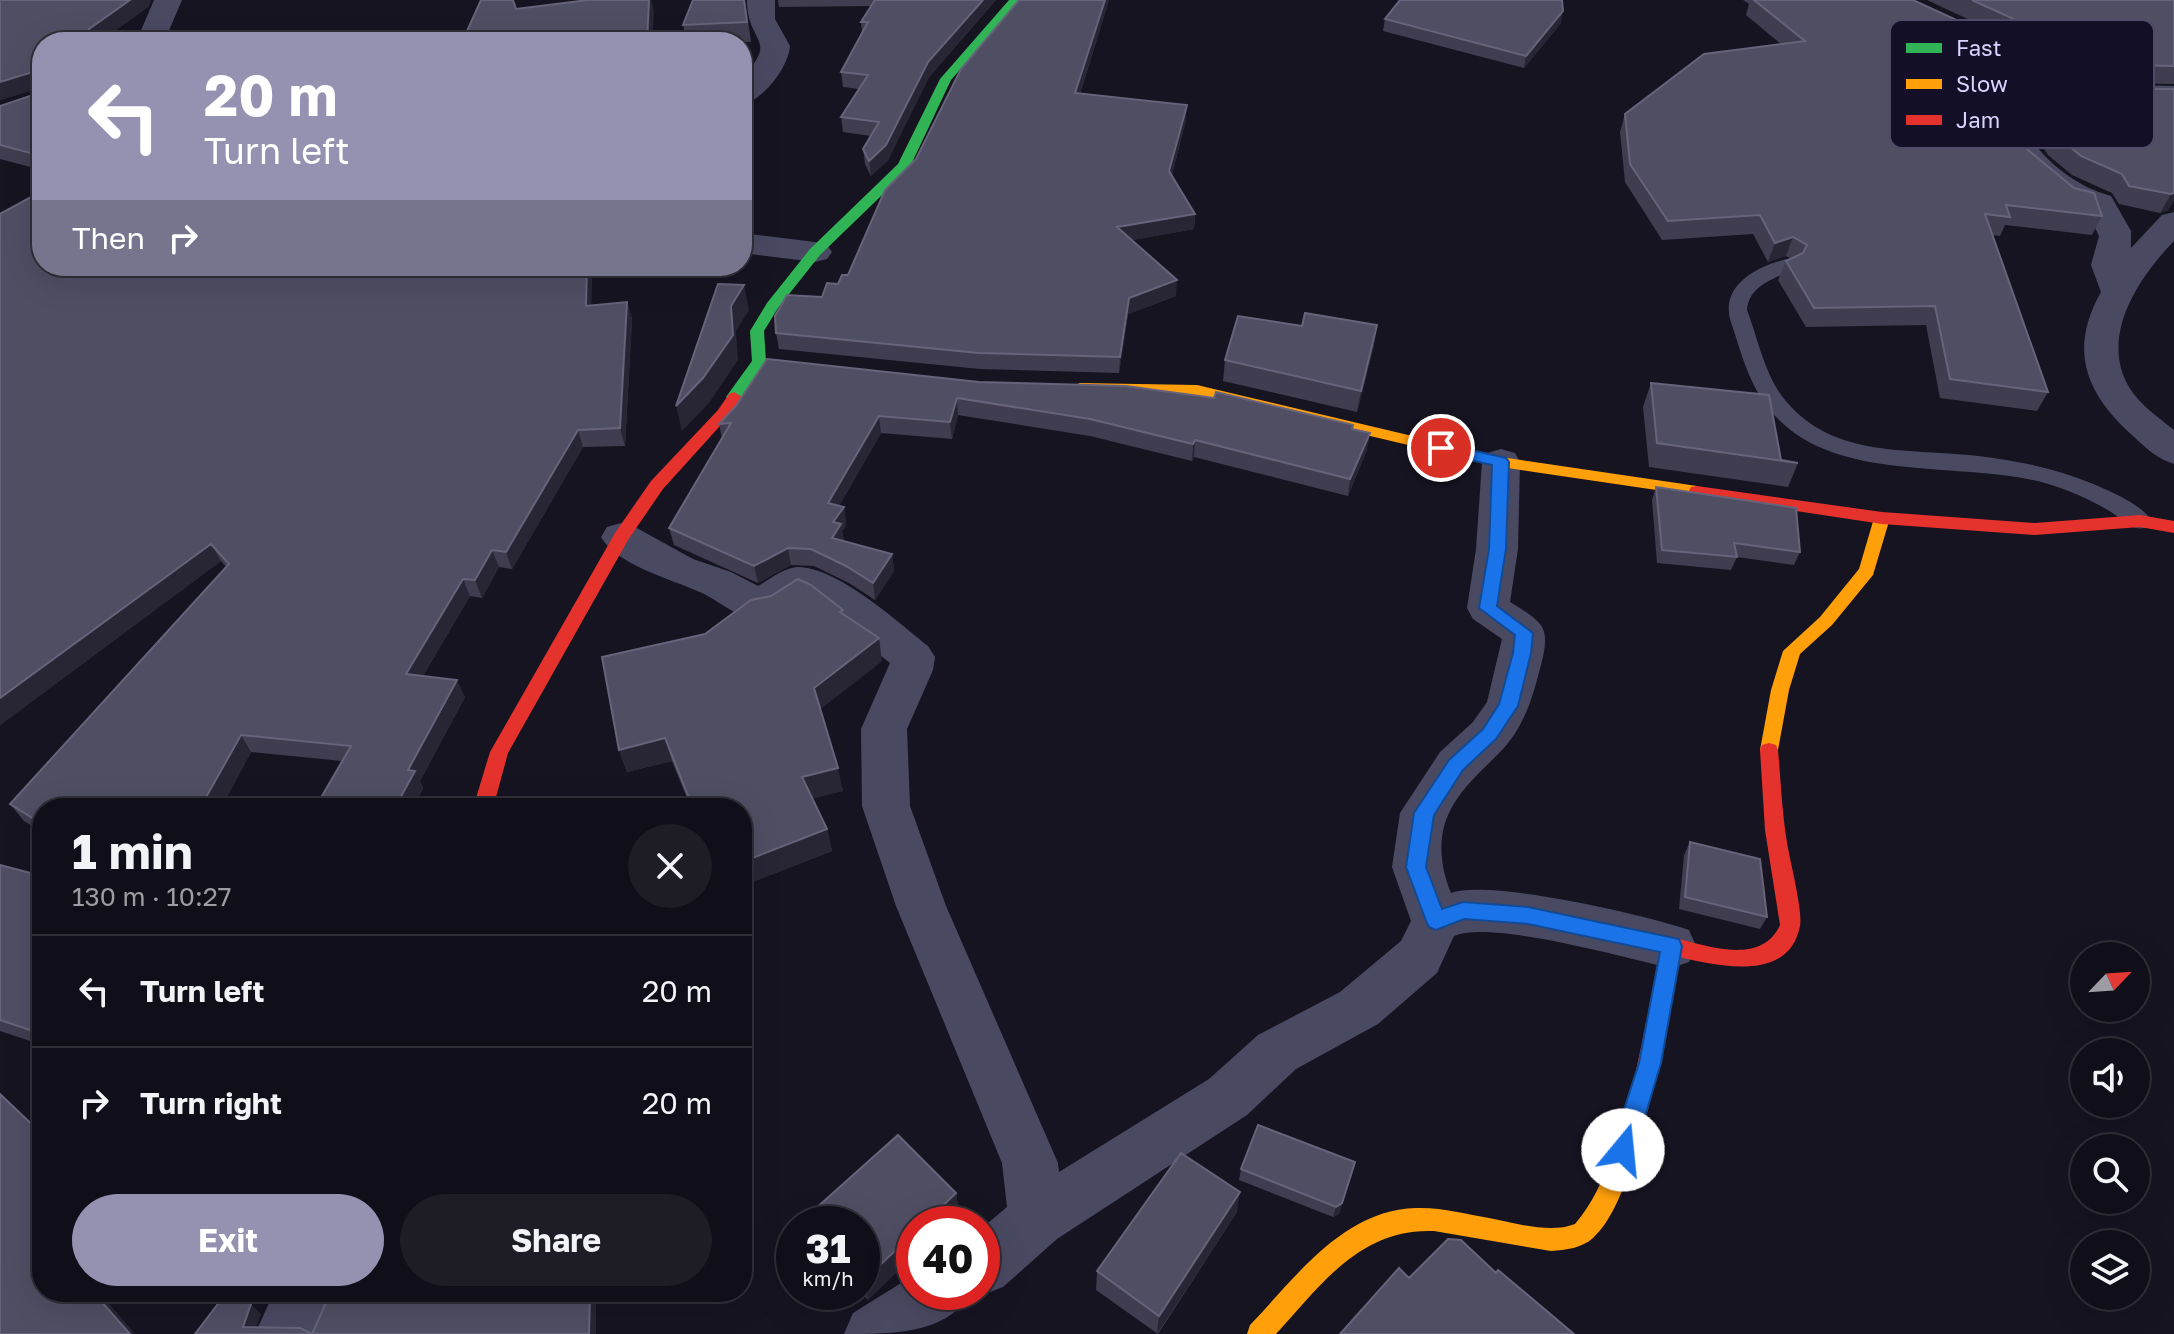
<!DOCTYPE html>
<html lang="en">
<head>
<meta charset="utf-8">
<style>
	:root { --surface:#100f19; --page:#1e1d26; --text:#f1f3f6; --muted:#9c9ca2; --line:#302f38; --accent:#9591b1 }
	body { margin:0; font-family:"Golos Text",sans-serif; background:var(--page); color:var(--text); height:100vh; display:flex; flex-direction:column; font-size:30px; white-space:nowrap }
	* { box-sizing:border-box; margin:0 }
	p { font-size:26px; color:var(--muted) }
	.icon { flex:none; width:44px; height:44px; fill:none; stroke:currentColor; stroke-width:2; stroke-linecap:round; stroke-linejoin:round }
	.map { position:relative; flex:1; overflow:hidden }
	.drawer { position:absolute; left:32px; top:798px; width:720px; height:504px; display:flex; flex-direction:column; background:var(--surface); border-radius:32px; box-shadow:0 8px 32px #0002,0 0 0 2px var(--line) }
	.drawer>* { flex:none }
	.top-card { position:absolute; left:32px; top:32px; width:720px; height:244px; border-radius:32px; box-shadow:0 8px 32px #0002,0 0 0 2px var(--line); background:#9591b1; color:#fff; overflow:hidden }
	.needle { width:52px; rotate:65deg }
	.buttons { position:absolute; left:2070px; top:942px; display:grid; gap:16px }
	.buttons a { display:grid; place-items:center; width:80px; height:80px; border-radius:50%; background:var(--surface); box-shadow:0 8px 32px #0002,0 0 0 2px var(--line); font-size:40px }
	.speed { position:absolute; left:776px; top:1206px; display:flex; gap:16px; font-size:40px; font-weight:700; text-align:center }
	.speed>* { display:grid; place-content:center; width:104px; height:104px; border-radius:50%; background:var(--surface); box-shadow:0 8px 32px #0002,0 0 0 2px var(--line); line-height:1 }
	.speed small { font-size:20px; font-weight:400 }
	.speed .limit { border:12px solid #d22; background:#fff; color:#111 }
	.pin { position:absolute; display:grid; place-items:center; width:68px; height:68px; color:#fff; margin:-34px; border:4px solid #fff; border-radius:50%; box-shadow:0 2px 8px #0007 }
	.me { position:absolute; width:88px; margin:-44px; rotate:17deg; stroke-linejoin:round; filter:drop-shadow(0 0 6px #0008) }
	.turn { display:flex; align-items:center; gap:28px; height:168px; padding:0 40px; font-size:36px }
	.turn .icon { width:104px; height:104px; stroke-width:2.5 }
	.turn b { display:block; font-size:56px; line-height:68px }
	.then { display:flex; align-items:center; height:76px; padding:0 40px; background:#0003; gap:16px; font-size:30px }
	.round { display:grid; place-items:center; flex:none; width:84px; height:84px; border-radius:42px; background:var(--page) }
	.headline { display:flex; align-items:center; justify-content:space-between; height:136px; padding:0 40px }
	h1 { font-size:48px; font-weight:700; line-height:60px }
	.cta { display:flex; gap:16px; margin-top:auto; padding:16px 40px }
	.cta a { flex:1; height:92px; border-radius:48px; background:var(--accent); color:#fff; font-size:32px; font-weight:700; line-height:92px; text-align:center }
	.cta a+a { background:var(--page); color:var(--text) }
	ul { padding:0; list-style:none }
	li { display:flex; align-items:center; gap:24px; height:112px; padding:0 40px; border-top:2px solid var(--line) }
	li div { flex:1 }
	li b { display:block; font-size:30px }
	li em { font-style:normal }
	.map>svg:first-child { display:block }
	.lines { fill:none; stroke-linecap:round; stroke-linejoin:round }
	.lane { fill:#4a4962; fill-rule:evenodd }
	.street { fill:#4a4962; fill-rule:evenodd }
	.fast { fill:#30b455; fill-rule:evenodd }
	.slow { fill:#ff9f0a; fill-rule:evenodd }
	.jam { fill:#e5322d; fill-rule:evenodd }
	.wall { fill:#403d50 }
	.shaded-wall { fill:#282635 }
	.building { fill:#504e63; stroke:#66637b; stroke-width:2 }
	.route { fill:#1a73e8; stroke:#114b97; stroke-width:2 }
	.key { fill:#130f26; stroke:#4e4a67; stroke-width:2 }
	.key-label { font-size:22px; fill:#d9d4ff }
</style>
</head>
<body>
<div class="map">
<svg width="2174" height="1334" viewBox="0 0 2174 1334">
	<rect width="100%" height="100%" fill="#161421"/>
	<g class="lines">
		<path class="lane" d="M1787,259L1797,265L1794,269C1775,279 1749,285 1747,310C1758,339 1765,376 1785,400C1833,459 1910,448 1978,456C2022,461 2067,471 2107,490C2122,497 2143,507 2152,521L2148,527C2142,529 2137,529 2131,526C2124,523 2118,516 2111,512C2090,499 2068,490 2045,483C1958,459 1832,486 1770,410C1749,385 1741,352 1731,322C1719,286 1757,266 1787,259Z"/>
		<path class="street" d="M154,0H182L164,42H136Z
			M747,0H775V19L790,46C788,68 764,99 742,105V78C780,37 747,45 747,0Z
			M2131,85L2174,86V104C2123,102 2069,101 2021,119C2034,155 2075,187 2111,196L2131,231V248L2162,215L2174,212V241C2139,277 2099,336 2129,387C2139,404 2159,418 2174,430V464C2157,459 2146,448 2133,436C2086,394 2068,350 2101,292L2091,265L2099,236L2086,209L2066,204L2015,162L1998,140L1989,115L1993,109L2065,89Z
			M742,233L815,242L827,245L832,252L827,259L815,262L742,253Z
			M1501,449L1515,453L1520,462L1518,549L1510,602C1519,608 1533,615 1540,624C1549,635 1544,652 1541,665C1533,696 1525,725 1503,749C1483,770 1460,788 1448,815C1437,840 1441,869 1451,893C1490,879 1646,915 1689,930L1696,946L1689,962L1671,968C1626,958 1492,920 1454,936L1437,973L1378,1024L1296,1069L1247,1115L1057,1239L1003,1287L982,1295L974,1292H982V1228L1007,1207L1002,1163L896,906L862,806L861,729L890,663L817,605L802,599C789,607 772,621 757,620C738,618 719,601 702,593C672,579 618,566 601,537L607,527L621,523L635,527L693,559L731,572L758,586C770,579 784,568 797,567C836,566 898,622 928,646L935,657L933,670L907,729L910,806L946,906L1058,1163L1059,1172L1209,1079L1258,1035L1340,992L1401,941L1411,921L1392,867L1400,813L1440,752L1473,722L1487,702L1502,639L1473,619L1467,608L1476,549L1482,462L1487,453Z
			M914,1275V1292H971C948,1334 894,1334 844,1334L853,1313Z
			M274,1292H336L317,1334H255Z"/>
		<path class="fast" d="M1009,0H1021L951,80L909,169L820,255L778,308L764,331L766,361L739,400H729L726,397L752,361L750,331L767,303L810,249L898,164L940,79Z"/>
		<path class="slow" d="M1080,383L1197,385L1501,457L1697,486L1705,491L1697,496L1501,467L1197,395L1075,391V385Z
			M1882,512L1890,518L1873,575L1832,625L1800,654L1789,690L1778,750L1776,755H1762L1760,750L1771,690L1783,651L1820,617L1859,569L1874,518Z
			M1646,1065L1654,1068L1657,1075C1645,1118 1626,1209 1593,1238C1582,1248 1566,1250 1551,1251L1434,1231C1360,1228 1321,1285 1276,1334H1247L1250,1325C1296,1277 1343,1210 1416,1208C1441,1207 1466,1214 1489,1218C1515,1223 1550,1234 1575,1224C1610,1183 1620,1126 1635,1075L1638,1068Z"/>
		<path class="jam" d="M734,392L742,397L729,416L663,489L628,540L508,753L493,808H473L490,752L615,533L651,481L718,410L729,394Z
			M1697,486L1882,512L2035,523L2140,515L2174,521V533L2140,527L2035,535L1882,524L1691,495L1689,491L1691,487Z
			M1769,743L1776,745L1778,750C1781,783 1782,815 1788,848C1791,865 1803,912 1800,926C1789,983 1718,966 1679,957L1657,1075L1654,1082L1646,1085L1638,1082L1635,1075L1664,940L1671,937C1705,945 1761,967 1780,925L1765,830L1760,750L1762,745Z"/>
	</g>
	<path class="wall" d="M0,0H151L148,7L99,42H42V170L0,159V106L36,94V89L0,100Z
		M693,0H745L751,42H687L683,25Z
		M778,0H996L929,77L888,160L871,176L865,164L863,149L871,136L843,132L841,117L859,89L843,87L841,72L862,32L861,22L871,6L779,7Z
		M1109,0L1080,94L1186,120L1172,175L1195,214L1194,229L1132,240L1176,296L1128,314L1119,373L980,369L779,349L776,333L838,284L848,275Z
		M1743,0H1913L2054,88L2002,101L1997,105L2004,123L2022,145L2102,216L2092,235L2005,225L2000,236L1992,235L2048,392L2037,411L1940,398L1926,325L1806,327L1778,280L1786,261L1790,258L1786,256L1768,262L1753,234L1662,240L1625,182L1620,132L1625,114L1781,44L1746,15L1749,4Z
		M1927,0H2174V84L2105,83Z
		M1385,19L1561,23L1524,68L1383,31Z
		M2174,89V200L2168,210L2160,213L2119,204L2112,193L2072,175L2048,155L2025,121L2034,102Z
		M0,214L42,266H592L591,305L627,302L632,319L625,446L583,447L512,569L499,567L482,598L470,596L423,676L465,697L420,781L423,788L415,804L342,761L251,752L221,808H42V832L24,821L10,804L226,567L221,561L0,725Z
		M1374,346L1357,412L1223,381L1225,360Z
		M767,359L1352,429L1367,450L1348,496L1194,457L1192,461L1090,436L958,415L952,439L881,433L839,506L844,507L846,525L842,531L844,541L892,554L894,571L875,600L849,583L814,566L791,565L758,583L674,545L669,528L722,439L719,424L736,406Z
		M1651,383L1781,460L1798,463L1788,487L1649,467L1643,407Z
		M1656,487L1800,552L1794,565L1737,557L1731,570L1657,563L1652,500Z
		M844,615L882,661L820,709L843,791L812,798L827,829L832,851L742,886V808H691L672,761L627,772L619,750Z
		M1690,842L1767,917L1760,929L1679,909L1684,855Z
		M0,865L42,876V1045L0,1031Z
		M1355,1162L1339,1214L1333,1217L1239,1180L1241,1169Z
		M956,1193L959,1213L948,1224H914L868,1300L861,1292L862,1224H807L805,1218Z
		M1237,1212L1158,1334L1096,1290L1097,1271Z"/>
	<path class="shaded-wall" d="M130,0H151L148,7L99,42H88L89,29Z
		M649,0H651L654,11L652,42H647Z
		M983,0H996L929,77L888,160L871,176L869,161L928,62Z
		M1105,0H1109L1075,109V93Z
		M1563,11L1561,23L1524,68L1526,56Z
		M2063,69L2054,88L2002,101L1986,116L1995,98L2010,82Z
		M36,71L42,87L0,100V82Z
		M1187,105L1186,120L1169,186V171Z
		M2174,193V200L2168,210L2160,213L2171,194Z
		M1195,214L1194,229L1117,243V227Z
		M1793,237L1786,256L1768,262L1775,243Z
		M587,266H592L591,323L586,306Z
		M1177,280L1176,296L1128,314L1119,373L1120,357L1129,298Z
		M744,285L749,310L736,331L738,360L709,403L682,431L676,406L731,306Z
		M627,302L632,319L625,446L620,428Z
		M1377,325L1374,346L1357,412L1361,391Z
		M957,398L958,415L952,439L950,422Z
		M879,416L881,433L831,520L828,503Z
		M578,430L583,447L512,569L506,552Z
		M1370,433L1367,450L1348,496L1350,479Z
		M1195,440L1194,457L1192,461L1193,444Z
		M844,507L846,525L842,531L844,541L832,538L833,522Z
		M211,544L221,561L0,725V698Z
		M788,548L791,565L758,583L754,566Z
		M492,550L499,567L482,598L475,580Z
		M892,554L894,571L875,600L873,583Z
		M463,579L470,596L414,691L406,674Z
		M879,638L882,661L818,711L814,688Z
		M457,680L465,697L420,781L423,788L415,804L417,808H402L398,802L408,770Z
		M241,735L251,752L221,808H200Z
		M665,738L672,761L627,772L619,750Z
		M838,768L843,791L807,800L802,777Z
		M827,829L832,851L742,886V862Z
		M742,1099L751,1136L742,1139Z
		M1352,1173L1339,1214L1333,1217L1336,1207Z
		M1240,1192L1237,1212L1157,1334L1159,1316Z
		M956,1193L959,1213L948,1224H924Z
		M914,1233V1256L868,1300L863,1281Z
		M93,1292H99L135,1334H130Z
		M590,1292H596V1334H589Z
		M251,1304L261,1314L254,1334L243,1327Z"/>
	<path class="building" d="M0,0H130L89,29L88,42H42V156L0,145V106L36,94V71L0,82Z
		M481,0H513L516,9L588,0H649L647,42H462Z
		M693,0H744L747,22L683,25Z
		M875,0H983L928,62L886,145L869,161L863,149L879,122L841,117L868,75L841,72L868,22H861Z
		M1019,0H1105L1075,93L1187,105L1169,171L1195,214L1117,227L1177,280L1129,298L1120,357L979,353L776,333L775,316L787,295L822,297L827,283L838,284L842,275H848L885,190L916,159L961,69Z
		M1400,0H1562L1563,11L1526,56L1385,19Z
		M1754,0H1913L2063,69L2010,82L1995,98L2004,123L2022,145L2074,188L2094,193L2102,216L2006,205L2010,217L1985,214L2048,392L1950,379L1935,306L1814,308L1786,261L1803,253L1807,245L1793,237L1775,243L1760,215L1668,221L1630,164L1625,114L1704,54L1805,41Z
		M1972,0H2174V66L2114,65Z
		M283,38L294,42H274Z
		M2106,89H2174V193L2171,194L2129,186L2122,174L2081,156L2057,136L2034,102L2068,93Z
		M42,191V266H587L586,306L627,302L620,428L578,430L506,552L492,550L475,580L463,579L406,674L457,680L408,770L415,771L398,802L412,800L408,808H315L351,746L241,735L200,808H42V824L10,804L229,564L211,544L0,698V214Z
		M718,284L744,285L731,306L733,335L703,378L676,406Z
		M1305,313L1377,325L1361,391L1225,360L1238,316L1302,326Z
		M767,359L979,382L1126,386L1214,398L1216,392L1353,425L1352,429L1370,433L1350,479L1195,440L1193,444L1090,419L957,398L950,422L879,416L828,503L844,507L833,522L841,524L832,538L892,554L873,583L846,566L811,549L788,548L754,566L669,528L731,423L719,424L736,406Z
		M1651,383L1769,395L1781,460L1798,463L1657,443Z
		M1656,487L1796,508L1800,552L1734,543L1737,557L1662,550Z
		M798,579L811,585L843,610L840,612L879,638L814,688L838,768L802,777L827,829L742,862V808H693L665,738L619,750L602,657L705,634L751,600L771,596Z
		M1690,842L1760,859L1767,917L1685,897Z
		M0,865L42,876V1034L0,1020Z
		M0,1094L42,1134V1292H93L130,1334H0Z
		M1258,1125L1355,1162L1342,1203L1336,1207L1241,1169Z
		M898,1135L956,1193L924,1224H914V1233L863,1281L862,1279V1224H811L805,1218Z
		M1181,1153L1240,1192L1159,1316L1097,1271Z
		M1448,1239L1461,1240L1496,1273L1498,1270L1574,1334H1340L1399,1268L1409,1278Z
		M227,1292L251,1304L243,1327L300,1328L312,1334L331,1292H396L430,1297V1292H590L589,1334H195Z"/>
	<path class="route" d="M1441,443L1506,458L1509,462L1506,549L1497,606L1533,633L1531,653L1518,706L1496,739L1463,770L1434,815L1426,867L1442,909L1463,902L1528,907L1679,939L1682,946L1661,1063L1635,1150L1631,1158L1623,1161L1615,1158L1611,1150L1639,1063L1660,952L1528,924L1464,919L1436,930L1429,927L1426,921L1406,867L1414,813L1449,760L1483,729L1499,704L1513,653L1515,635L1479,608L1489,549L1492,465L1436,452V445Z"/>
	<rect x="1890" y="20" width="264" height="128" rx="12" class="key"/>
	<rect x="1906" y="43" width="36" height="10" fill="#30b455"/>
	<rect x="1906" y="79" width="36" height="10" fill="#ff9f0a"/>
	<rect x="1906" y="115" width="36" height="10" fill="#e5322d"/>
	<g class="key-label">
		<text x="1956" y="56">Fast</text>
		<text x="1956" y="92">Slow</text>
		<text x="1956" y="128">Jam</text>
	</g>
</svg>
<div class="buttons">
<a><svg class="needle" viewBox="-14 -14 28 28"><path d="M0-13l5 13h-10z" fill="#e53935"/><path d="M0 13l5-13h-10z" fill="#9c9ca2"/></svg></a>
<a><svg class="icon" aria-label="sound" viewBox="0 0 24 24"><path d="M4 9h4l5-4v14l-5-4H4zM17 9q2 3 0 6"/></svg></a>
<a><svg class="icon" aria-label="search" viewBox="0 0 24 24"><circle cx="10" cy="10" r="6"/><path d="M15 15l6 6"/></svg></a>
<a><svg class="icon" aria-label="layers" viewBox="0 0 24 24"><path d="M12 4l9 5-9 5-9-5zM3 14l9 5 9-5"/></svg></a>
</div>
<div class="speed"><div>31<small>km/h</small></div><div class="limit">40</div></div>
<div class="pin" style="left:1441px;top:448px;background:#d93025"><svg class="icon" aria-label="arrive" viewBox="0 0 24 24"><path d="M6 21V4h12l-3 4 3 4H6"/></svg></div>
<svg class="me" style="left:1623px;top:1150px" viewBox="-20 -20 40 40"><circle r="19" fill="#fff"/><path d="M0-13L10 11 0 6-10 11z" fill="#1a73e8"/></svg>
<div class="top-card">
<div class="turn"><svg class="icon" aria-label="left" viewBox="0 0 24 24"><path d="M17 20v-9H6M10 6l-5 5 5 5"/></svg><div><b>20 m</b>Turn left</div></div>
<div class="then">Then<svg class="icon" aria-label="right" viewBox="0 0 24 24"><path d="M7 20v-9h11M14 6l5 5-5 5"/></svg></div>
</div>
<section class="drawer">
<div class="headline"><div><h1>1 min</h1><p>130 m · 10:27</p></div><a class="round"><svg class="icon" aria-label="close" viewBox="0 0 24 24"><path d="M6 6l12 12M18 6L6 18"/></svg></a></div>
<ul>
<li><svg class="icon" aria-label="left" viewBox="0 0 24 24"><path d="M17 20v-9H6M10 6l-5 5 5 5"/></svg><div><b>Turn left</b></div><em>20 m</em></li>
<li><svg class="icon" aria-label="right" viewBox="0 0 24 24"><path d="M7 20v-9h11M14 6l5 5-5 5"/></svg><div><b>Turn right</b></div><em>20 m</em></li>
</ul>
<div class="cta"><a>Exit</a><a>Share</a></div>
</section>
</div>
</body>
</html>
